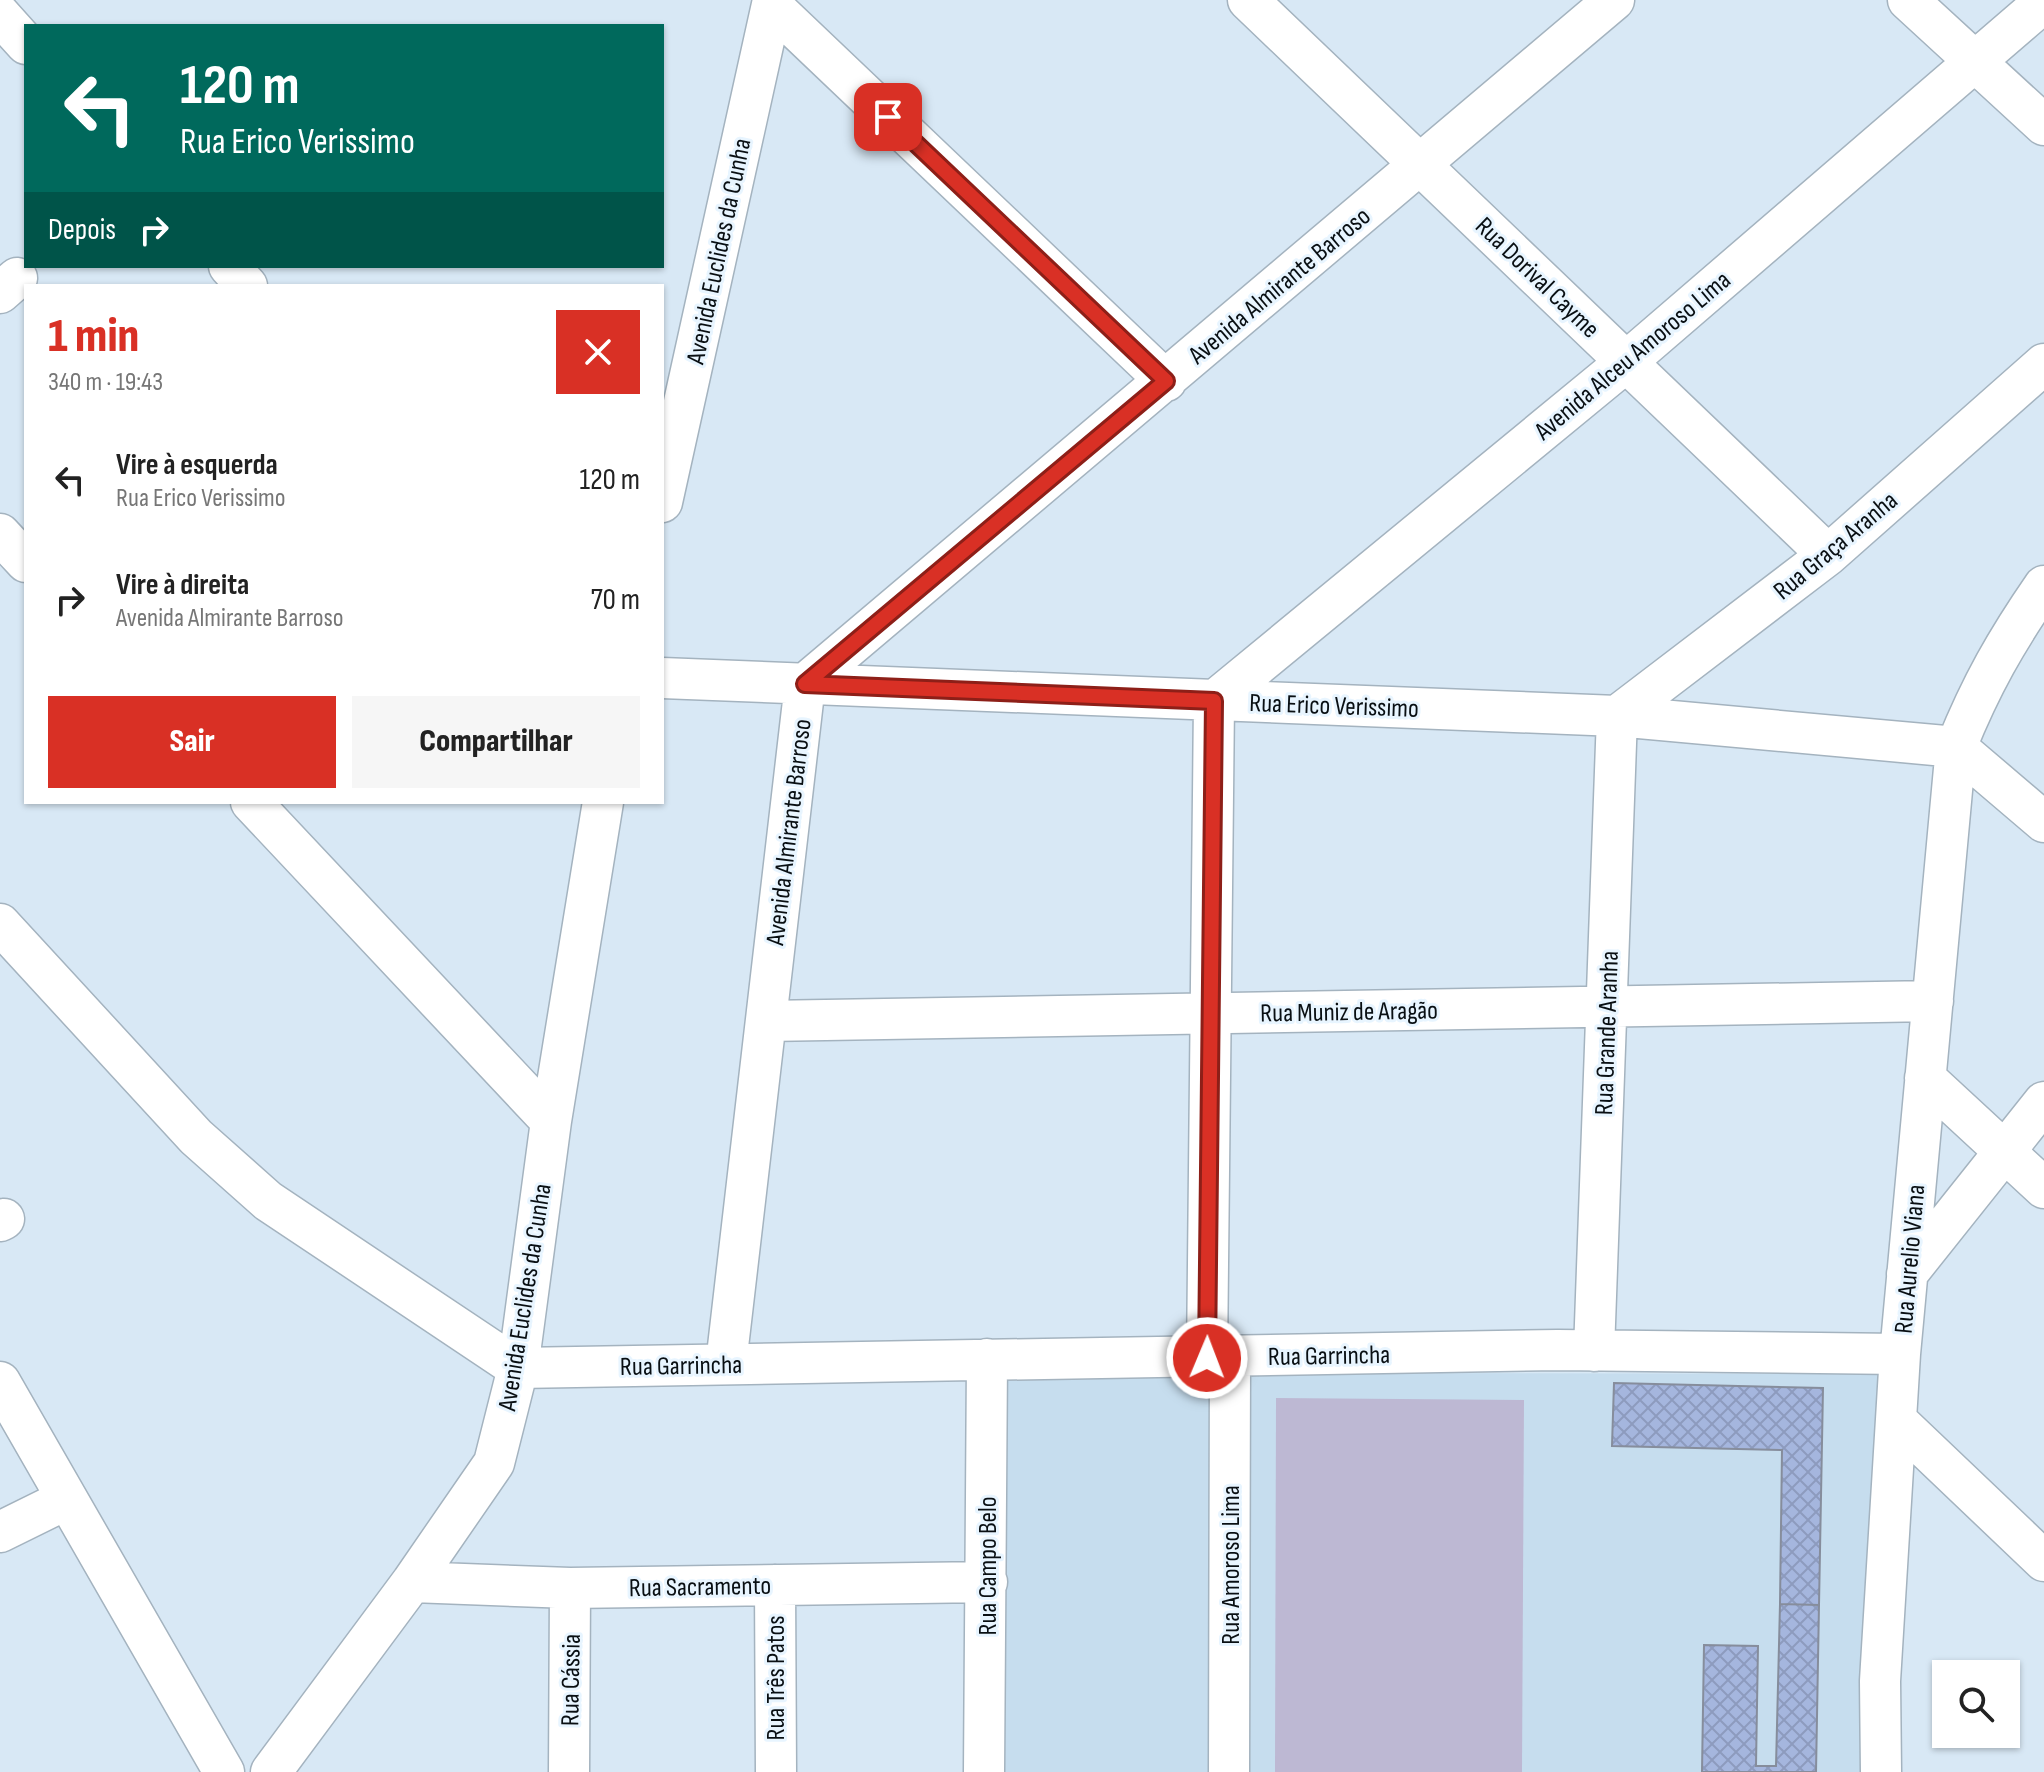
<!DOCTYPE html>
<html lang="pt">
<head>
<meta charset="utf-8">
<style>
	:root { --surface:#fff; --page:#f6f6f6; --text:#222; --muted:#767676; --accent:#d93025 }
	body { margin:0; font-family:"Sofia Sans Condensed",sans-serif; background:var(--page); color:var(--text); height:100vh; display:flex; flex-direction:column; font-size:30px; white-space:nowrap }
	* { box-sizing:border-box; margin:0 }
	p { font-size:26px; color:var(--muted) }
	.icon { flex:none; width:44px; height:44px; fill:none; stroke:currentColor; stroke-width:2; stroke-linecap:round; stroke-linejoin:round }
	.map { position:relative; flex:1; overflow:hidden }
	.side { position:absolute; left:24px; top:284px; width:640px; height:520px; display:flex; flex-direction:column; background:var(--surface); border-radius:0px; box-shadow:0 2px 6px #0004 }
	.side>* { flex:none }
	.banner { position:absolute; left:24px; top:24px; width:640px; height:244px; border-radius:0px; box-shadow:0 2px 6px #0004; background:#00695c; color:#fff; overflow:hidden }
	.buttons { position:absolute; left:1932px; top:1660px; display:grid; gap:16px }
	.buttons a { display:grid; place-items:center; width:88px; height:88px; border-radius:0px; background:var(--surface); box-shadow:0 2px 6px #0004; font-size:40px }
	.pin { position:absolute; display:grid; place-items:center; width:68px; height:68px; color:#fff; margin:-34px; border-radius:16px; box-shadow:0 4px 12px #0006 }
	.me { position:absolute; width:88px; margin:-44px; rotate:1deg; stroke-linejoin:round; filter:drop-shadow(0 0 6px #0008) }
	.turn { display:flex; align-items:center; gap:28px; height:168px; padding:0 24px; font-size:36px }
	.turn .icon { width:104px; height:104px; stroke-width:2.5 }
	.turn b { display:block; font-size:56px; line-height:68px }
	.then { display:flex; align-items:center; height:76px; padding:0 24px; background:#0003; gap:16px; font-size:30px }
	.round { display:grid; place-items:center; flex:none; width:84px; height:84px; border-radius:0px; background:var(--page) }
	.headline { display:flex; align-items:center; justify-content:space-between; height:136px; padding:0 24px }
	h1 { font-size:48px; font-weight:800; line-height:60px; color:var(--accent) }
	.primary-button { display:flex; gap:16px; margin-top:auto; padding:16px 24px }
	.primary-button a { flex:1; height:92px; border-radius:0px; background:var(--accent); color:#fff; font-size:32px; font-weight:800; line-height:92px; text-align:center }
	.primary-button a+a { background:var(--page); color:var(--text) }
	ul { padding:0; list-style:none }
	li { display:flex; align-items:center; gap:24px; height:120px; padding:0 24px }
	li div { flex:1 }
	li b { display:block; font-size:30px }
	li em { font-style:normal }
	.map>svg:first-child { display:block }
	.built { fill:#c6ddee }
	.garden { fill:#bdb8d3 }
	.building { fill:url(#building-cross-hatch); stroke:#868d9c; stroke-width:2 }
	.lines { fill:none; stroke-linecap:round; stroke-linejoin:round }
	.minor-casing { stroke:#a4b3bf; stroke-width:43 }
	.minor { stroke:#fff; stroke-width:40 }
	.route-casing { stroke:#8d1f18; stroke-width:20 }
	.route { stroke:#d93025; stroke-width:14 }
	.labels { text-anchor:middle; stroke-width:6; stroke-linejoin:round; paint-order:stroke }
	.street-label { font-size:26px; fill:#090f13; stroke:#e8f5ff }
</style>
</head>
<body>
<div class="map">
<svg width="2044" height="1772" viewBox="0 0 2044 1772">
	<defs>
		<pattern id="building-cross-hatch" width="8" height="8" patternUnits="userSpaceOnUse" patternTransform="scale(2)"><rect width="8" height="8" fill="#a5b6de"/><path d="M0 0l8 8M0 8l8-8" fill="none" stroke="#8d9bbe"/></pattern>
	</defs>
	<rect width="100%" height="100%" fill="#d8e8f5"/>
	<path class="built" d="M972,1372L1902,1374L1881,1772H973Z"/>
	<path class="garden" d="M1276,1398L1524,1400L1522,1772H1275Z"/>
	<path class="building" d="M1614,1383L1823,1388L1819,1605L1780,1604L1782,1450L1612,1446Z
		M1780,1604L1819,1605L1816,1772H1702L1704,1645L1758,1646L1756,1766H1776Z"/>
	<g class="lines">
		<g class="minor-casing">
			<path id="minor" d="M1248,0L1828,555
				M1908,0L2044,125
				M772,6L1166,381
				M0,15L26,44
				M229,266L247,286
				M0,293L17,278
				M662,502L773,0
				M0,534L26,562
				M662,678L1617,716L1956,747
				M1956,747L2044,822
				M251,802L551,1121
				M0,924L196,1137L268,1201L518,1368
				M766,1021L1933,1001
				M1925,1078L2044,1188
				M0,1221L4,1219
				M1907,1274L2044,1102
				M1594,1351L1617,716L1828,555L2044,364
				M1207,1358L1214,701L1626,362L2044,2
				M726,1364L805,684L1614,0
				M518,1368L1558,1350L1900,1354
				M0,1382L224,1772
				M1896,1420L2044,1561
				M0,1532L67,1499
				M412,1582L570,1588L987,1582
				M775,1585L776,1772
				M271,1772L412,1582L494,1463L518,1368L551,1121L603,802
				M569,1772L570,1588
				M984,1772L987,1359
				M1229,1772L1230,1357
				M1881,1772L1880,1681L1900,1354L1956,747C1981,685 2006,641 2044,586"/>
		</g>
		<use href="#minor" class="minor"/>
	</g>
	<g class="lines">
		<g class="route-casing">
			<path id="route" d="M888,117L1166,381L805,684L1214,701L1207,1358"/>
		</g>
		<use href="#route" class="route"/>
	</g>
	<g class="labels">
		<g class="street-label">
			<text transform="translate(718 251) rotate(-78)" y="9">Avenida Euclides da Cunha</text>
			<text transform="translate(1538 277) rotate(44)" y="9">Rua Dorival Cayme</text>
			<text transform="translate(1279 285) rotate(-40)" y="9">Avenida Almirante Barroso</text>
			<text transform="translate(1632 355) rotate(-40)" y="9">Avenida Alceu Amoroso Lima</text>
			<text transform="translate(1835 545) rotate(-40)" y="9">Rua Graça Aranha</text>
			<text transform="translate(1334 705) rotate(2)" y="9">Rua Erico Verissimo</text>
			<text transform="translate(788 832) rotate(-83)" y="9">Avenida Almirante Barroso</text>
			<text transform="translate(1349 1011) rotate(-1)" y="9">Rua Muniz de Aragão</text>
			<text transform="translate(1606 1033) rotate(-88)" y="9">Rua Grande Aranha</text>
			<text transform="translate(1909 1259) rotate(-85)" y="9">Rua Aurelio Viana</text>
			<text transform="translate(524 1297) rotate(-81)" y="9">Avenida Euclides da Cunha</text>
			<text transform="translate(1329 1355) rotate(-1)" y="9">Rua Garrincha</text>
			<text transform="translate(681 1365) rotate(-1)" y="9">Rua Garrincha</text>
			<text transform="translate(1230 1565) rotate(-90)" y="9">Rua Amoroso Lima</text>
			<text transform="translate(987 1566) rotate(-90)" y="9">Rua Campo Belo</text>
			<text transform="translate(700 1586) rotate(-1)" y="9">Rua Sacramento</text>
			<text transform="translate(775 1678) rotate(-90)" y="9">Rua Três Patos</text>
			<text transform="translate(570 1680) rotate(-89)" y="9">Rua Cássia</text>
		</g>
	</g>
</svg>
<div class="buttons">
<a><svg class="icon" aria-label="search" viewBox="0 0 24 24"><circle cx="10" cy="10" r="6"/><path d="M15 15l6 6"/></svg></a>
</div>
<div class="pin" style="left:888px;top:117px;background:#d93025"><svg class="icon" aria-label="arrive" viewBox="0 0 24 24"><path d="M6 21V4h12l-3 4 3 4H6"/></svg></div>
<svg class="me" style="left:1207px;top:1358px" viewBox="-20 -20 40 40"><circle r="17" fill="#d93025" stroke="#fff" stroke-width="3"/><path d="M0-11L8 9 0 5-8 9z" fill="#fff"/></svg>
<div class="banner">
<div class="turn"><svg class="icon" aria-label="left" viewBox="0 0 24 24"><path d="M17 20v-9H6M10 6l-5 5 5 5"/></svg><div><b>120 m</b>Rua Erico Verissimo</div></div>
<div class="then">Depois<svg class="icon" aria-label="right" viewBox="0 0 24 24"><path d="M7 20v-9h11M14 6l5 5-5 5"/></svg></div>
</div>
<section class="side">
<div class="headline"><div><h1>1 min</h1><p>340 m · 19:43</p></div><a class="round" style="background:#d93025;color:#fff"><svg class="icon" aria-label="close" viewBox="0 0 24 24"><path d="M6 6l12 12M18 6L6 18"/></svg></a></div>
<ul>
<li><svg class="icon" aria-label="left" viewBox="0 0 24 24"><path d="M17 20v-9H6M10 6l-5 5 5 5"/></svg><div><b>Vire à esquerda</b><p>Rua Erico Verissimo</p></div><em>120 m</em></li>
<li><svg class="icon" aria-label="right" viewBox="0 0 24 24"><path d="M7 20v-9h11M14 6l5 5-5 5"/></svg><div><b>Vire à direita</b><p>Avenida Almirante Barroso</p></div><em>70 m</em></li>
</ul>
<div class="primary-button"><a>Sair</a><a>Compartilhar</a></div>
</section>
</div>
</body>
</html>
